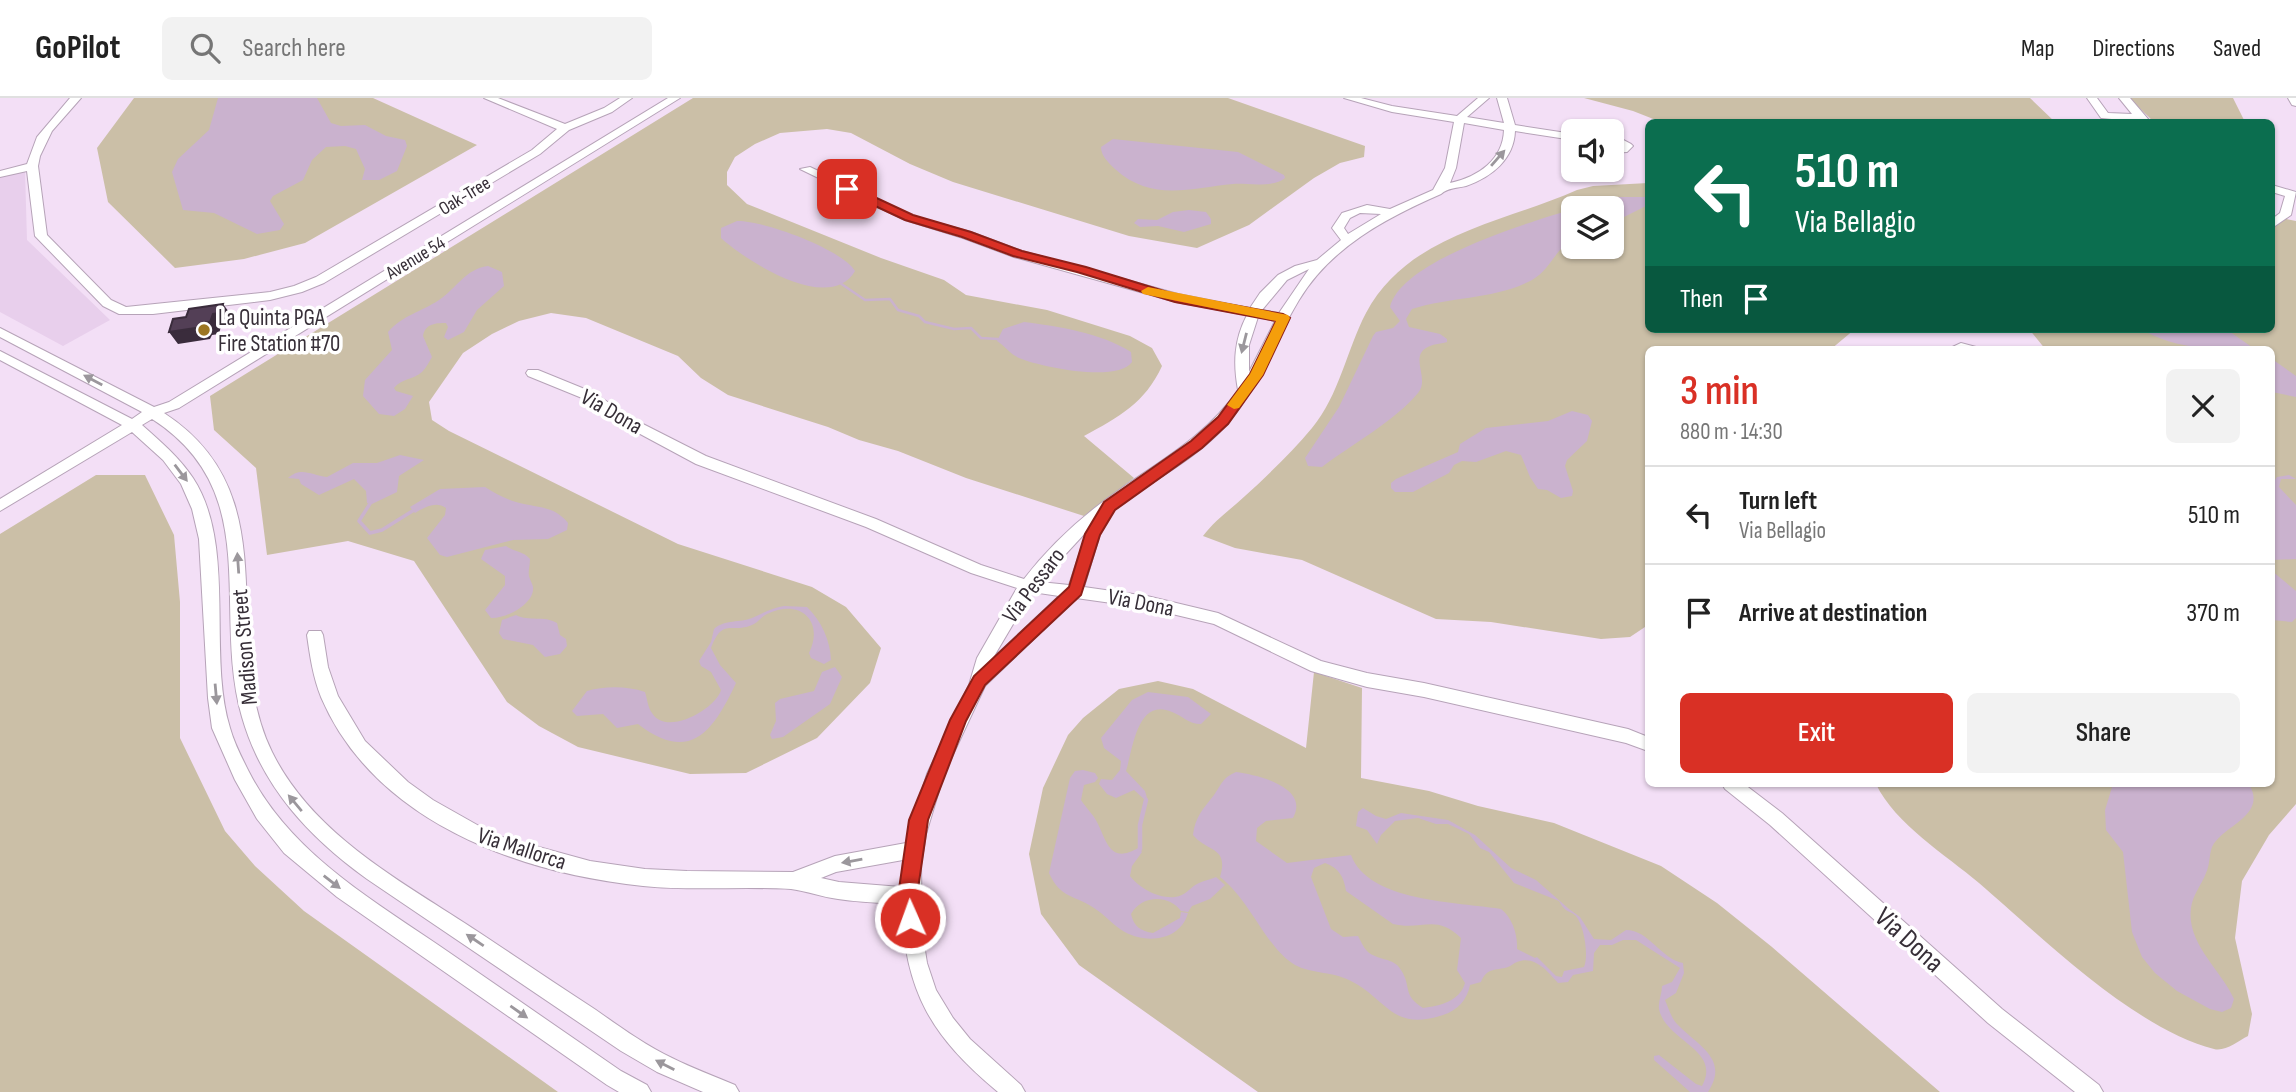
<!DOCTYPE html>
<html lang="en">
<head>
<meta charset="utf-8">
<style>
	:root { --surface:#fff; --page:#f2f2f2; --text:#222; --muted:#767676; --line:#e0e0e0; --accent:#d93025 }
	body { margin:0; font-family:"Sofia Sans Condensed",sans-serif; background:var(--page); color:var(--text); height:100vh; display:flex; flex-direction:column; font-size:26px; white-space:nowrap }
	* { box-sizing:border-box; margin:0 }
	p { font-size:23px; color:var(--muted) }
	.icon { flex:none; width:38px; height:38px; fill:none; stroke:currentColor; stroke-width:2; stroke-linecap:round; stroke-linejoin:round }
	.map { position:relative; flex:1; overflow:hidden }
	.panel { position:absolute; left:1645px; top:248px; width:630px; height:441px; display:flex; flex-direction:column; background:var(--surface); border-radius:10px; box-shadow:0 2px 5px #0004 }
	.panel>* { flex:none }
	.hud { position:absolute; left:1645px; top:21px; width:630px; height:214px; border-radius:10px; box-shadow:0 2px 5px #0004; background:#0b6e4f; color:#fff; overflow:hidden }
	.controls { position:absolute; left:1561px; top:21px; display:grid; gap:14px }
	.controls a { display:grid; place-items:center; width:63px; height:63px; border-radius:10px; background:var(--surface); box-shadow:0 2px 5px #0004; font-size:35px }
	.pin { position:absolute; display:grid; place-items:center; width:60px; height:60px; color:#fff; margin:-30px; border-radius:14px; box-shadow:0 4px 10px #0006 }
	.me { position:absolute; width:77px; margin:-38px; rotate:358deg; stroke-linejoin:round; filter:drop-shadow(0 0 5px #0008) }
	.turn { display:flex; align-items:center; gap:24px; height:147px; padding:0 35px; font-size:32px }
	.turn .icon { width:91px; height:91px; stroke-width:2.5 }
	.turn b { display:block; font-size:49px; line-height:60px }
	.then { display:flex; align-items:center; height:66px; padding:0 35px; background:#0003; gap:14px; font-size:26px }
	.round { display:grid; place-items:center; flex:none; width:74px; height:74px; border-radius:10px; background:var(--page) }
	.overview { display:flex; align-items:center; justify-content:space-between; height:119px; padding:0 35px }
	h1 { font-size:42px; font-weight:600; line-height:52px; color:var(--accent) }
	.action { display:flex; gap:14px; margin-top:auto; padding:14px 35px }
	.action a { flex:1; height:80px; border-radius:10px; background:var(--accent); color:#fff; font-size:28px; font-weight:600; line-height:80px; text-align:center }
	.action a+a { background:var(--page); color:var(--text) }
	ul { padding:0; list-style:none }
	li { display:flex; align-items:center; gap:21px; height:98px; padding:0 35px; border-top:2px solid var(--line) }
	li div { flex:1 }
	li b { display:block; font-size:26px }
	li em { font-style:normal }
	header { display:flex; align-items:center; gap:42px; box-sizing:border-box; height:98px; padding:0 35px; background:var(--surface); border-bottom:2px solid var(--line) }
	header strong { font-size:33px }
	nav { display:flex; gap:38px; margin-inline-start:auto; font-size:24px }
	.search { width:490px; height:63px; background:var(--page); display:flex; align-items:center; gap:18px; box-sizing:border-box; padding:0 24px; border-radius:10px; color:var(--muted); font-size:26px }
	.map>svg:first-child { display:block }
	.built { fill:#e8cfec }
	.green { fill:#cbbfa7; fill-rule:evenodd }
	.water { fill:#cab2ce; fill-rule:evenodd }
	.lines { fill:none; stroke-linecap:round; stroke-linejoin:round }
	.stream-far2 { stroke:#cab2ce; stroke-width:2.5 }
	.stream-far1 { stroke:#cab2ce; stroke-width:3.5 }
	.stream { stroke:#cab2ce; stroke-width:4.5 }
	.minor-casing { stroke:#b6a3b8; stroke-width:2 }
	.minor { fill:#fff; fill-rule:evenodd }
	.shaded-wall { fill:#3a2c3c }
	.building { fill:#533f56; stroke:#3a2c3c; stroke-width:2 }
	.oneway { fill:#9b979c }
	.route { fill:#d93025; stroke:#8d1f18; stroke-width:2 }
	.slow { fill:#f59e0b }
	.poi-dot { fill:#9c7622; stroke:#fff; stroke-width:2.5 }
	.labels { text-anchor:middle; stroke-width:7; stroke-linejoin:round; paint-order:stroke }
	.far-street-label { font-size:19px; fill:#372f38; stroke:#fff }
	.poi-label { font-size:23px; fill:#372f38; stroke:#fff; text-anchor:start }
	.street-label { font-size:23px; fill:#372f38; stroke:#fff }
	.near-street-label { font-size:28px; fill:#372f38; stroke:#fff }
</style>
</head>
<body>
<header>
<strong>GoPilot</strong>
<div class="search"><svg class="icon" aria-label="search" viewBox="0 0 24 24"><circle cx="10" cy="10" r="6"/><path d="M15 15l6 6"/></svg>Search here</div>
<nav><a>Map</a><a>Directions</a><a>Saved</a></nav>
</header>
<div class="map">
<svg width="2296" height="994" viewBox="0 0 2296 994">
	<rect width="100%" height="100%" fill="#f3dff6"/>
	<path class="built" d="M25,73L27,142L110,222L63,248L0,214V79Z"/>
	<path class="green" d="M134,0H373L477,47L305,145L244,161L175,170L108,104L97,50Z
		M693,0H1228L1365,48L1364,59L1340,65L1314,80L1249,127L1197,150L1129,138L953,84L910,66L851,35L827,31L780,35L755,46L735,59L727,74V87L747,106L881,160L944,182L966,197L1047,212L1130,238L1152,250L1162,268C1145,305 1119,319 1084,338L1134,380L1084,418L966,380L898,353L859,342L828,329L728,297L701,280L678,258L586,220L551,215L519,223L492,236L463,255L429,304L432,322L449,333L678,446L812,489L846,509L881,550L870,585L817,640L746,675L690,676L578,649L539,628L507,604L414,463L348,443L267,457L256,370L214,332L210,298Z
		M1584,0H2030L2055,24H1661L1633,13Z
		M2129,0H2233L2245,24H2154Z
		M1648,85V231H1855L1830,252H1648V527L1630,539L1601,541L1491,524L1436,521L1302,462L1235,450L1203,438C1215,422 1230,412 1245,398C1268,377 1292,354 1312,330C1339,298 1347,251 1366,215C1408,136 1503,125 1577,92L1593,88ZM1573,110H1612V149H1573Z
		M2272,118L2296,123V706L2269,737L2242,783L2235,840L2252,916L2248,938C2238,943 2225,954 2214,951C2133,930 2042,839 1979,785C1946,757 1895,726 1876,686H2272V252H2046L2029,231H2272Z
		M96,377H145L174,437L180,504V640L225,733L255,768L304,813L558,994H0V436Z
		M1314,574L1362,590L1361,680L1429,693L1478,708L1554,725L1661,768L1717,805L1772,849L1940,994H1258L1079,867L1041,816L1029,756L1043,690L1068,637L1083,620L1119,591L1158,583L1193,591L1306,650Z"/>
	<path class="water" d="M218,0H317L331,25L341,28L365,27L386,38L405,42L407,48L397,73L379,82H362L365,71L356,51L345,48L326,49L312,62L303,82L273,98L270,103L284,126L280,132L257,136L214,115L183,112L172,74L178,61L209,32Z
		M1113,41L1238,54L1284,77L1285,80C1274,90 1247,85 1233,86C1190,90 1151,104 1115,71C1108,64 1101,58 1101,49Z
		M1620,99H1645L1648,101V107L1612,125V110H1576Z
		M1573,111V141C1555,151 1551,171 1532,182C1494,202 1452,198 1412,211L1406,221L1409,229L1440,236L1447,241V244C1440,246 1432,246 1426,250C1410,260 1430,281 1418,295C1396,322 1351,347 1322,369L1308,368L1305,360L1339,309L1373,238L1376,234L1393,230L1400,223L1390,209C1401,162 1531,124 1573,111Z
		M1189,112L1206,114L1211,121V126L1184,134L1158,128L1140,129L1134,125L1138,121L1157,122L1173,114Z
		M737,123C762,122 842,151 855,173C829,217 745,162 721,140V130Z
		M488,168L502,174L504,188L477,212L464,234L448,242L444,239L448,229L446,225C435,225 425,226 423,238L432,259C429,264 426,270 422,274C413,282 402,280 394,290L396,293L413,298L405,311L394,318L379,316L363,298L365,282L392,252L388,234C403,217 421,214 439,202C457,190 465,171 488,168Z
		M1024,224C1058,228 1101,235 1131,254L1132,264C1118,285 1040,269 1019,260C1010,256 1005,248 997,243L1003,231Z
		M2141,231H2226L2256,252C2216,252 2177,252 2141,231Z
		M2272,261L2296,278V299L2272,294Z
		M1572,313L1588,317L1592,323L1587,343L1567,362L1565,368L1573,393L1572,398L1561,400L1547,392L1538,391L1530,379L1521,357L1506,353L1476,364L1462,363L1454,367L1449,375L1413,394H1395L1391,390V385L1396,381L1458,354L1460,346L1486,330L1548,323Z
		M400,357L424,362L399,378L397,394L372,406L367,405L366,393L354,381L319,397L301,386L299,381L288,380C301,368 311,377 327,379L353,365H377Z
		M2289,377L2296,381H2281L2279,389L2296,407V461L2272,462V386L2277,379Z
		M485,389C495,395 505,401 516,404C536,410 554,407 568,425L567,432L548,441L513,442L447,459L440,457L427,440L445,417L446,410C436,403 425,409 415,415L410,409L440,391Z
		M506,448C514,454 523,453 530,461C530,467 528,473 529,478C529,479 533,488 533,489C535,506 505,521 491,520L485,512L505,487V478L481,461L485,452Z
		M2272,473L2296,493V520L2292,524L2272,522Z
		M784,508L807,509C822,524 830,542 831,562L824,566L811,560L809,555C825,522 799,500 767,516C762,518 759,523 754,526C732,537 723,518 711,550L720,567L736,585C713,634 690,666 638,626L617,630L603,616L577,618L572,613L587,593C605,588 627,588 645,594C647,600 648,610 652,615C666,639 716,611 721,592L711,574L701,568L699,563L711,544L714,531C725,521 740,525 752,520C763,515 772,510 784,508Z
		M516,517C529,524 544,517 557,525L560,537L566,541L567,548L560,556L545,559L533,547L503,541L499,535L502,522Z
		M835,569L842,579L830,606L783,639L772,641L770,637L776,623L775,605L780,601L814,593L822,574Z
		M1148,594L1188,599L1211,616L1201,626C1188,626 1183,618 1172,614C1137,599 1133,651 1126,673L1145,693L1147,700L1144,701L1134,692L1116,700L1107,696L1099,686L1101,681L1112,682L1120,672L1121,663L1104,650L1101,640L1132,602Z
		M1083,672L1095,675L1098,680L1095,684L1084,687L1081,702C1086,710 1094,717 1098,726C1107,745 1111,766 1138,750L1142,754L1132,768L1130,778C1139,790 1159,801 1175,799C1186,798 1191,788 1199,785C1205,782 1210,782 1216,779L1225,787L1210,801L1192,808L1188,814L1181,813C1169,796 1141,797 1131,816C1134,829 1141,833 1153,835L1180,820L1181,814L1188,815C1180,844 1143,847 1120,831C1111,825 1104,816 1094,810C1073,796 1061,801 1049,775L1070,680L1075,673Z
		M1236,674C1258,677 1310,689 1293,720L1266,723L1257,730L1256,743L1287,765L1351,757C1368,804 1458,804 1501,811C1512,819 1518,837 1517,851L1535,860L1537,859L1556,878L1562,879L1564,873L1584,869C1589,857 1584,828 1576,818C1570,812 1566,816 1559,803L1514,785L1489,754L1480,750L1469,736L1448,726H1436L1418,720L1395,723L1381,737L1377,746L1367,732L1356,728L1358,714L1363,710L1376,718L1386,721L1401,715L1448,722L1475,737L1511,770L1536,782L1569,811L1580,819L1594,841L1611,842L1626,832C1649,832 1661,861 1683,865L1684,875L1676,895L1665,902C1669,911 1671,920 1678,927C1697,947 1730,961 1708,994H1690L1654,962V958L1659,957L1696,986L1702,988C1722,951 1666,944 1659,911C1658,903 1662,896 1662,888L1672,884L1680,870L1636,842H1623L1612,847H1600L1594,855L1593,873L1573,877L1568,884L1558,885C1548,874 1535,857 1517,864C1514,865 1511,868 1508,869C1495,873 1487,869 1481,884L1470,887C1467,902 1458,912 1443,917C1391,934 1388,901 1349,882C1331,873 1308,876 1292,865C1265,847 1250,802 1220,779C1229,748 1208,755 1193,737C1195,719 1203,711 1214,697C1222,686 1222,680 1236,674ZM1325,765C1339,770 1344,779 1346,793L1393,826C1422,833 1436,815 1461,840L1457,872L1465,885C1460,903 1440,908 1423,910C1402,897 1412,889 1401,872C1394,859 1377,863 1367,853C1363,849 1361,843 1358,838L1343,839L1331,831L1311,779L1314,770Z
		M2113,686H2249C2268,718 2223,727 2212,749C2209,757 2210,767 2206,775C2201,788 2193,796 2191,810C2186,845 2221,872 2234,901L2231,910L2222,914L2210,911L2177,893L2155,875L2142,859L2132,834L2123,754L2106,732L2105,712Z"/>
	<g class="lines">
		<path class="stream-far2" d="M840,185L865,202L890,201L898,212L919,218L925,224L954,231L971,230L981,240L998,241"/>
		<path class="stream-far1" d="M371,404L359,423L370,435L382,432L414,412"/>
		<path class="stream" d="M1140,751V727L1146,702"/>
		<g class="minor-casing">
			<path id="minor" d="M70,0H81L52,33L40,58L38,68L47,137L111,202L126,209L270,194L294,188L316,179L532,52L557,31L484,0H498L565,26L604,10L620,0H632L612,14L569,32L540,56L324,185L302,194L270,202L153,216H119L103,208L35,138L27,73L0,79V73L27,66L37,39Z
				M668,0H680L179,310L164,315C293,399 216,539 272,654C315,741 409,787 486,839C522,863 559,888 596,912C620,929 645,947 672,960C692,970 714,978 735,987L739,994H703L657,974L621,953L367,781C309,739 262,689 242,619C211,512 266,394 152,321L142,327C161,344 179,359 193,380C237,447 207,556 230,630C234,645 242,660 249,674C291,756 373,802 447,853C505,893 563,933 621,973L647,987L651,994H619L607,987L337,799L284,755L257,721L235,682L212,630L208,600L199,441L192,411L181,386L163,362L132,334L0,413V401L122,327L0,262V253L132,321L142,314L0,239V230L154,309L169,304Z
				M1344,0H1361L1392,8L1457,18L1478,0H1489L1467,19L1504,25L1497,0H1507L1515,27L1573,36V42L1515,33C1514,61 1492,79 1466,88C1458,90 1447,90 1441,96C1386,120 1331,149 1299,202C1274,243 1259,290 1227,326C1195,363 1147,385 1108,415L1110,419L1100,436L1084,489L1147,498L1218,515L1321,563L1367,575L1424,585L1628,631L1648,639V653L1626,645L1424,599L1367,589L1311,573L1214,526L1147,510L1076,500L985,588L944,676L926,736L921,767L922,834L927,865L936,892L953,920L970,941L1021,987L1025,994H998C930,937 906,895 901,806C880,805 858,804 838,801C822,799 807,793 791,791C742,788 692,793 643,788C518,775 374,723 321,599C313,579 310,558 307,537L309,533H321L323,537L328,569L338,598L365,643L408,684L433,702L495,737L590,763L645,771L687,773L793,774L835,758L906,745L927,676L969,587L977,560L1017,490L971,475L866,429L696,366L629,330L582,300L528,278L526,275L528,272H538L592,294L639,324L706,358L876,421L981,467L1024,481C1051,446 1083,417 1119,392C1163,361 1207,337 1238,292C1233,265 1234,242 1247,217L1176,204L1014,159L963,140L905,122L800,71L810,69L913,118L971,134L1022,153L1178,196L1250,210L1260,195L1278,177L1295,168L1317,162L1341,142L1332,130L1342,115L1367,107L1390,111L1433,92L1445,70L1454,24L1392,14ZM1464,25L1504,32C1503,62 1478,79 1450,85L1456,70ZM1360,115L1381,116L1348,136L1344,130L1350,120ZM1309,171L1279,215L1262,212L1287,182ZM1258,219L1275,223L1249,274V247ZM1087,433L1069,487L1040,484ZM1032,494L1059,498L993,560ZM903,762L901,789L839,784L821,780L836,774Z
				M2087,0H2097L2108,15L2132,16L2119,0H2130L2148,21L2143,24L2101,20Z
				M2288,0H2296V8L2292,7Z
				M1612,36L1631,46L1633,48L1627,54L1612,55V49H1620L1612,43Z
				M2272,87L2296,94L2291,117L2272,130V121L2280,115L2285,98L2272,94Z
				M1961,245L1976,249L1978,252H1946Z
				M1722,686H1744L1782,715L2002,911L2099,987L2103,994H2075L1988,925L1770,727L1725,691Z"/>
		</g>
		<use href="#minor" class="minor"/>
	</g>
	<path class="shaded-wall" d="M223,206L232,218L229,227L221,228L219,236L212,237L210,241L178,246L169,234L203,225Z"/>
	<path class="building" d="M223,206L220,215L213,216L210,224L203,225L202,229L169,234L173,221L186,219L189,211Z"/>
	<defs><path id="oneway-solid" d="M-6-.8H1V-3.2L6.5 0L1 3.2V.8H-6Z" transform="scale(1.75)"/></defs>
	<g class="oneway">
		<use href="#oneway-solid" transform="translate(1498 60) rotate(-49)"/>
		<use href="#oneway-solid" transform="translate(1244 245) rotate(104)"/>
		<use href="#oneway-solid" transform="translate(93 282) rotate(-152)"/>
		<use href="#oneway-solid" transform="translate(181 375) rotate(53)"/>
		<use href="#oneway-solid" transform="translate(238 465) rotate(-94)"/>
		<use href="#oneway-solid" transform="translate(216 596) rotate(85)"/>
		<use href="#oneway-solid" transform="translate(295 705) rotate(-130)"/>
		<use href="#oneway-solid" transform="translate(852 763) rotate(170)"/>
		<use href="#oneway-solid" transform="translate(332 784) rotate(38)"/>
		<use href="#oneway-solid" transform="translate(475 842) rotate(-146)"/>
		<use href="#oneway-solid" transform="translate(519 914) rotate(35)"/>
		<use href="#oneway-solid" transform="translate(665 967) rotate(-153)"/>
	</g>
	<path class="route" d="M843,88H851L913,117L971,134L1022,153L1086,169L1177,197L1283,216L1290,220L1263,277L1228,326L1202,350L1115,412L1100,437L1081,497L985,587L966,623L928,722L917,798L920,820L917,826L910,829L903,826L898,798L909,722L950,622L974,578L1069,489L1085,436L1104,404L1191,343L1218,319L1250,276L1276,223L1175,204L1077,174L1013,158L962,139L905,122L843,93Z"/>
	<path class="slow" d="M1148,189L1288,217L1290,220L1263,277L1239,310L1234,311L1227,307L1250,276L1276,223L1143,196L1141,193Z"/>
	<circle class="poi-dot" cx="204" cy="232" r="7"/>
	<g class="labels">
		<g class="far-street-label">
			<text transform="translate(464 97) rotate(-31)" y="7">Oak-Tree</text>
			<text transform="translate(415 159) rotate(-31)" y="7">Avenue 54</text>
		</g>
		<g class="poi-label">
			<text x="218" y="227">La Quinta PGA<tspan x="218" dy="26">Fire Station #70</tspan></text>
		</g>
		<g class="street-label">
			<text transform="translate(612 313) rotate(30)" y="8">Via Dona</text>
			<text transform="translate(1033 487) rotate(-53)" y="8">Via Pessaro</text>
			<text transform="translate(1141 504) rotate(11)" y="8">Via Dona</text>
			<text transform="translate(244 549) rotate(-95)" y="8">Madison Street</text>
			<text transform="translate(522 750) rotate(18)" y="8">Via Mallorca</text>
		</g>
		<g class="near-street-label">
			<text transform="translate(1910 841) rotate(42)" y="10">Via Dona</text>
		</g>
	</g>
</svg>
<div class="controls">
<a><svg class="icon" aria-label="sound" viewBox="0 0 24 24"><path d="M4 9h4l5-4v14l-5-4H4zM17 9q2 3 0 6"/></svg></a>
<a><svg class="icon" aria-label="layers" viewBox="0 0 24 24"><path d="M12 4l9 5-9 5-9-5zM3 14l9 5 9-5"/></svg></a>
</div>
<div class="pin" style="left:847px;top:91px;background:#d93025"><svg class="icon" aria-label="arrive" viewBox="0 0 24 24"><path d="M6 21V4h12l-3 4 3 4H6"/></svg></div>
<svg class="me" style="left:910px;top:820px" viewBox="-20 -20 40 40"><circle r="17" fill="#d93025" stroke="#fff" stroke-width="3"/><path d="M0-11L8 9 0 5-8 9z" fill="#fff"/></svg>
<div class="hud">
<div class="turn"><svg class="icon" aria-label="left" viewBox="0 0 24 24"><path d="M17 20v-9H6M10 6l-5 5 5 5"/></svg><div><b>510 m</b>Via Bellagio</div></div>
<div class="then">Then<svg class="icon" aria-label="arrive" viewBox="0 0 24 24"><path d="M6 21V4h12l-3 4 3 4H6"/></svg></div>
</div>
<section class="panel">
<div class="overview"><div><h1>3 min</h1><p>880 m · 14:30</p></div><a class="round"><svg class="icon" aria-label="close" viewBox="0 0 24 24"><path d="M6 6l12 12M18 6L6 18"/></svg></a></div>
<ul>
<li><svg class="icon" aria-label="left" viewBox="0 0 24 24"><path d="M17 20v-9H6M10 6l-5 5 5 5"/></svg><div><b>Turn left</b><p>Via Bellagio</p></div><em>510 m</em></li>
<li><svg class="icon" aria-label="arrive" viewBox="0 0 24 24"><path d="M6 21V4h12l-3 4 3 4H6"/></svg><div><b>Arrive at destination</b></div><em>370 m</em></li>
</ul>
<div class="action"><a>Exit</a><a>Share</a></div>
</section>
</div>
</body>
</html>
